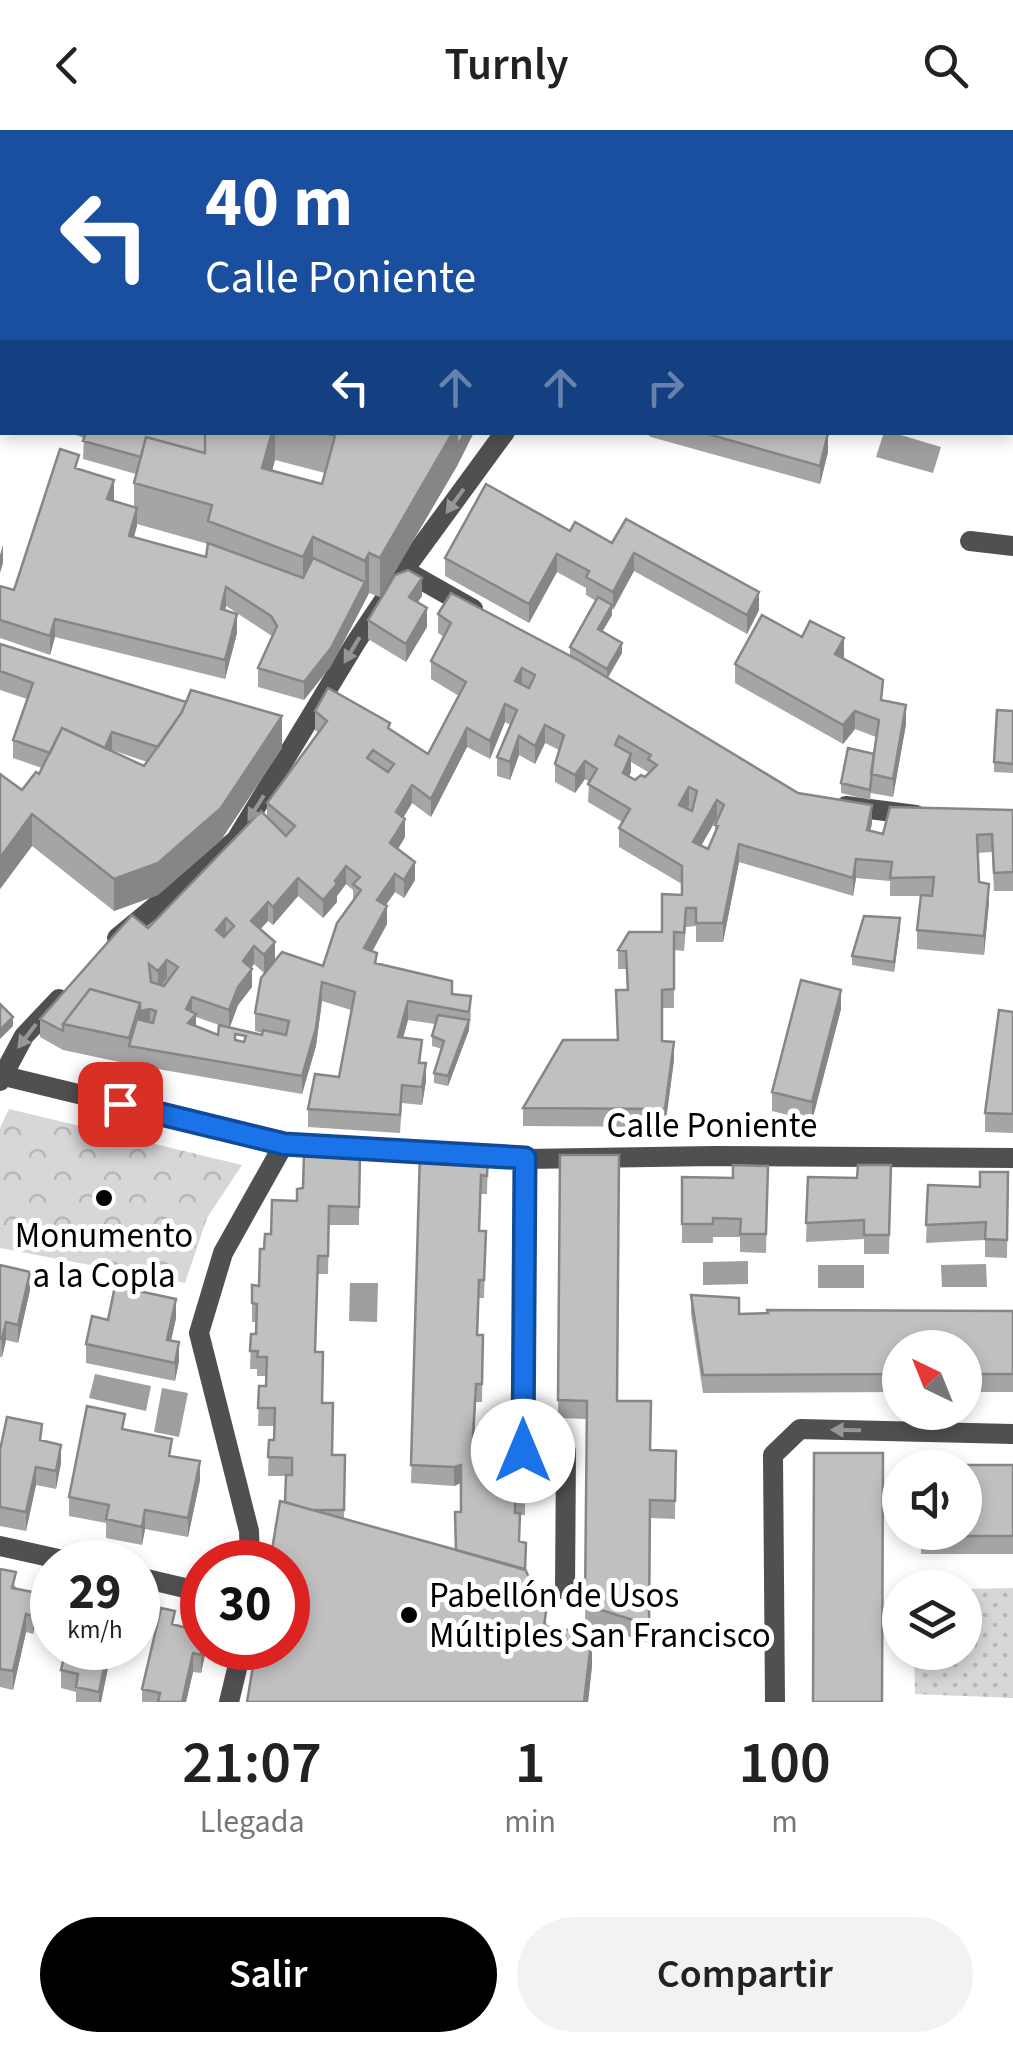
<!DOCTYPE html>
<html lang="es">
<head>
<meta charset="utf-8">
<style>
	:root { --surface:#fff; --page:#f2f2f2; --text:#222; --muted:#767676; --accent:#000 }
	body { margin:0; font-family:"Source Sans 3",sans-serif; background:var(--page); color:var(--text); height:100vh; display:flex; flex-direction:column; font-size:38px; white-space:nowrap }
	* { box-sizing:border-box; margin:0 }
	p { font-size:32px; color:var(--muted) }
	.icon { flex:none; width:55px; height:55px; fill:none; stroke:currentColor; stroke-width:2; stroke-linecap:round; stroke-linejoin:round }
	.map { position:relative; height:1572px; overflow:hidden }
	.details { display:flex; flex-direction:column; background:var(--surface); flex:1 }
	.details>* { flex:none }
	.hud { position:absolute; left:0px; top:0px; width:1015px; height:305px; box-shadow:0 5px 15px #0003; background:#1a4fa0; color:#fff; overflow:hidden }
	.needle { width:65px; rotate:317deg }
	.buttons { position:absolute; left:882px; top:1200px; display:grid; gap:20px }
	.buttons a { display:grid; place-items:center; width:100px; height:100px; border-radius:50%; background:var(--surface); box-shadow:0 5px 15px #0003; font-size:50px }
	.speed { position:absolute; left:30px; top:1410px; display:flex; gap:20px; font-size:50px; font-weight:700; text-align:center }
	.speed>* { display:grid; place-content:center; width:130px; height:130px; border-radius:50%; background:var(--surface); box-shadow:0 5px 15px #0003; line-height:1 }
	.speed small { font-size:25px; font-weight:400 }
	.speed .limit { border:15px solid #d22; background:#fff; color:#111 }
	.pin { position:absolute; display:grid; place-items:center; width:85px; height:85px; color:#fff; margin:-42px; border-radius:20px; box-shadow:0 5px 15px #0006 }
	.me { position:absolute; width:110px; margin:-55px; rotate:0deg; stroke-linejoin:round; filter:drop-shadow(0 0 8px #0008) }
	.turn { display:flex; align-items:center; gap:35px; height:210px; padding:0 40px; font-size:45px }
	.turn .icon { width:130px; height:130px; stroke-width:2.5 }
	.turn b { display:block; font-size:70px; line-height:85px }
	.lanes { display:flex; align-items:center; height:95px; padding:0 40px; background:#0003; justify-content:center; gap:50px; direction:ltr }
	.lanes .off { opacity:.35 }
	.eta { display:flex; justify-content:space-evenly; align-items:center; height:170px; text-align:center }
	.eta b { font-size:60px; font-weight:600; line-height:70px }
	.action { display:flex; gap:20px; margin-top:auto; padding:20px 40px }
	.action a { flex:1; height:115px; border-radius:60px; background:var(--accent); color:#fff; font-size:40px; font-weight:600; line-height:115px; text-align:center }
	.action a+a { background:var(--page); color:var(--text) }
	header { display:flex; justify-content:space-between; align-items:center; height:130px; padding:0 40px; background:var(--surface); font-size:45px; font-weight:600 }
	.map>svg:first-child { display:block }
	.grass { fill:url(#grass-dots) }
	.park { fill:url(#park-crowns) }
	.water { fill:#9e9e9e }
	.lines { fill:none; stroke-linecap:round; stroke-linejoin:round }
	.minor { stroke:#505050; stroke-width:20 }
	.tertiary { stroke:#505050; stroke-width:20 }
	.wall { fill:#a5a5a5; fill-rule:evenodd }
	.shaded-wall { fill:#868686 }
	.building { fill:#c0c0c0; stroke:#868686; stroke-width:2.5; fill-rule:evenodd }
	.oneway { fill:#969696 }
	.route-casing { stroke:#114b97; stroke-width:25 }
	.route { stroke:#1a73e8; stroke-width:18 }
	.poi-dot { fill:#000; stroke:#fff; stroke-width:4 }
	.labels { text-anchor:middle; stroke-width:10; stroke-linejoin:round; paint-order:stroke }
	.street-label { font-size:35px; fill:#000; stroke:#fff }
	.poi-label { font-size:35px; fill:#000; stroke:#fff }
</style>
</head>
<body>
<header><svg class="icon" aria-label="back" viewBox="0 0 24 24"><path d="M15 5l-7 7 7 7"/></svg>Turnly<svg class="icon" aria-label="search" viewBox="0 0 24 24"><circle cx="10" cy="10" r="6"/><path d="M15 15l6 6"/></svg></header>
<div class="map">
<svg width="1013" height="1572" viewBox="0 0 1013 1572">
	<defs>
		<pattern id="grass-dots" width="8" height="8" patternUnits="userSpaceOnUse" patternTransform="scale(2.5)"><rect width="8" height="8" fill="#d7d7d7"/><path d="M2 2h.1M6 6h.1" fill="none" stroke="#b7b7b7" stroke-width="1.8" stroke-linecap="round"/></pattern>
		<pattern id="park-crowns" width="20" height="18" patternUnits="userSpaceOnUse" patternTransform="scale(2.5)"><rect width="20" height="18" fill="#d7d7d7"/><path d="M2 6a3 3 0 1 1 6 0M12 15a3 3 0 1 1 6 0" fill="none" stroke="#b7b7b7"/></pattern>
	</defs>
	<rect width="100%" height="100%" fill="#fff"/>
	<path class="grass" d="M1013,1458V1568L915,1564L914,1523L965,1522V1459Z"/>
	<path class="park" d="M9,979L242,1035L207,1088L185,1153L0,1118V998Z"/>
	<path class="water" d="M884,302L894,303L941,317L933,343L876,327Z
		M748,1131V1154L703,1155V1132Z
		M986,1134L987,1157H942L941,1135Z
		M818,1135H864V1158H818Z
		M350,1153H378L377,1192L349,1191Z
		M95,1244L151,1256L146,1281L89,1268Z
		M162,1258L188,1263L179,1307L154,1302Z"/>
	<g class="lines">
		<path class="minor" d="M970,411L1013,416
			M404,440L473,479
			M846,676L916,685
			M0,945L284,1014L525,1029L714,1026L1013,1028
			M525,1029L523,1321H566L565,1460
			M0,1416L72,1432
			M250,1432L249,1401L199,1203L223,1123L284,1014
			M138,1447L202,1462
			M229,1572L242,1518
			M775,1572L773,1325L800,1299L1013,1304"/>
		<path class="tertiary" d="M763,2L766,0
			M117,808L236,710L356,512L404,440L505,302
			M0,951L24,906L59,869"/>
	</g>
	<path class="wall" d="M2,0H51V2H2V278L0,277V9Z
		M56,0H157V2H59Z
		M68,302H198L205,304V302H474L457,336L380,467L369,463L331,536L304,570L258,557V538L272,506L226,476L225,480L237,503L225,549L55,507L50,525L0,508V456L14,460L79,340L114,369L113,371L134,377V353L136,344L83,329L84,308ZM275,330L325,343L322,354L272,341ZM137,394L208,414L206,427L134,407Z
		M644,302H825L828,322L820,354L651,307Z
		M570,401L612,413L759,480L747,504L634,441L612,480V485L602,502L622,523L608,548L798,663L872,693L870,701L883,704L1013,680V761H994L992,722L978,723L979,752L989,772L984,825L917,819V800L921,766H890V751L856,748L853,766L739,732L723,812H696V796L686,797L684,821L674,820V878H662V911L674,930L665,997L523,996V978L617,910L627,860L626,839H618V820L662,802L682,765V754L619,717V698L622,692L588,672L589,652L585,649L575,663L555,652V634L559,620L545,613L535,634L519,625L510,650L497,646V627L511,595L505,592L490,629L467,617L431,687L412,673L403,688L405,707L398,719L415,750L404,768L395,762L385,775L387,794L372,821L377,833L452,864L471,884L469,900L448,956L434,953V943L442,919L432,916V906L435,894L408,890L403,908L421,933L426,951L422,975L402,973L400,1003L308,997V979L339,947L351,880L322,871L316,916L302,964L129,934L63,920L40,907V889L148,798L267,686V673L319,603L315,600V581L390,599L428,624L459,566L431,549V531L444,507L438,503V484L570,525V517L596,471L586,465V458L557,442L529,493L445,446V428ZM631,632L648,642V643L645,647L635,650L629,647ZM717,688L718,689L715,695V702L708,719L701,716ZM346,754L353,760V770L323,836L255,883V901L263,903L262,905L230,897L238,875L252,857L251,838L254,834L264,843L275,830L260,799L268,791L273,795L298,766L323,788L337,772V766ZM196,887L219,895L218,905L196,896ZM235,904L246,906L244,912L235,910Z
		M422,466L417,473L427,497L406,532L368,509V490Z
		M802,507L844,526L842,529L906,594L893,667L871,663L870,670L841,663V653L874,624L876,607L855,599L843,614L735,553V534Z
		M0,514L282,618L221,710L158,765L114,781L32,716L0,759V644L22,660L39,644L42,638L13,628V610L27,569L0,560ZM112,620L147,632L144,636L112,621Z
		M1013,581V643L994,642V632Z
		M900,798L894,842L852,835V826Z
		M841,879L812,991L772,981V962Z
		M1013,882V1003L985,1002V983Z
		M420,1022L488,1024L487,1064H481L480,1101H486L484,1168H479L478,1205H483L482,1272H476L474,1307L480,1330L525,1333V1385H520L519,1411L525,1441L548,1497L592,1536L588,1572H247L285,1372L286,1346H268L269,1310H274L275,1296H258L259,1256H266V1246H257V1239H250L251,1204H256L257,1192H252V1155L259,1156L264,1119L271,1104L297,1071L303,1058L360,1024L359,1095H329L328,1144H318L315,1222L322,1273L332,1325H345L344,1389L455,1420L461,1382V1353L454,1356L411,1353Z
		M560,1025L617,1271L650,1320L676,1321L675,1389L650,1388L649,1513L585,1493L587,1289L558,1288Z
		M891,1035L889,1124H864V1109L806,1112L808,1047L857,1048Z
		M768,1036L766,1123L740,1122V1107H713V1113H682V1047L733,1048Z
		M1008,1042L1007,1128L985,1127V1110L926,1113L928,1055L980,1057Z
		M0,1135L30,1160L18,1213L6,1210L2,1227H0Z
		M691,1165L739,1184L1013,1181V1262H965V1218H900V1262L703,1263L691,1184Z
		M176,1188L171,1211L179,1231L175,1251L86,1233V1214L108,1190Z
		M125,1300L172,1326L200,1350L188,1407L145,1399L142,1415L106,1408V1393L69,1386V1367Z
		M42,1311L61,1333L56,1359L36,1355L26,1401L0,1396V1320Z
		M1013,1335V1424H921V1402Z
		M0,1439L38,1482L33,1504L26,1502L13,1560L0,1557Z
		M175,1495L206,1518L201,1543L193,1542L186,1572H142V1559Z
		M66,1518H120L119,1524L111,1523L101,1572H76V1562L61,1558V1540Z"/>
	<path class="shaded-wall" d="M719,0H736L734,2H717Z
		M272,302H275V330L262,378V338Z
		M453,302H474L457,336L380,467V428Z
		M828,303V322L820,354V336Z
		M114,350V369L107,388V369Z
		M137,378V396L129,424V406Z
		M313,407V447L303,466V427Z
		M3,415V433L0,443V425Z
		M369,423V463L365,471L331,536L304,570V552L365,452V431Z
		M634,423V441L613,480V462Z
		M557,424V442L529,493V474Z
		M422,448V466L409,486V467Z
		M226,457V476L221,498V479Z
		M759,462V480L747,504V485Z
		M612,475V485L598,509V499Z
		M427,478V497L406,532V514Z
		M237,484V503L225,549V530Z
		M55,489V507L50,525V506Z
		M844,508V526L835,543V524Z
		M622,513V523L607,548V539Z
		M522,538V557L515,551Z
		M505,574V592L490,629V611Z
		M906,575V594L893,667V649Z
		M855,581V599L843,614V595Z
		M282,586V618L221,710L158,765L114,781V749Z
		M545,595V613L535,634V616Z
		M467,598V617L431,687V669Z
		M112,602V620L100,646V628Z
		M519,606V625L510,650V632Z
		M631,624V642L623,662V643Z
		M585,631V649L575,663V645Z
		M412,655V673L396,700V682Z
		M689,657V675L679,694V675Z
		M717,670V688L693,730V712Z
		M872,675V693L867,719V700Z
		M32,684V716L0,759V728Z
		M405,689V707L390,732V713Z
		M739,714V732L723,812V793Z
		M856,729V748L853,766V748Z
		M415,732V750L404,768V750Z
		M346,736V754L337,766V772L323,788V770Z
		M395,744V762L377,788V770Z
		M298,748V766L273,795V777Z
		M989,754V772L984,825V806Z
		M268,772V791L251,809V791Z
		M387,776V794L364,837V818Z
		M226,788V806L216,818V800Z
		M900,788V798L894,842V832Z
		M275,812V830L264,843V825Z
		M254,816V834L243,850V831Z
		M167,830V848L158,859V841Z
		M252,839V857L238,875L229,899V880L238,857Z
		M322,852V871L316,916L302,964V946Z
		M841,860V879L812,991V972Z
		M192,867V885L186,879Z
		M408,871V890L398,925V907Z
		M140,873L150,879V897L129,916V908Z
		M196,884V902L188,893Z
		M13,887V896L0,909V900Z
		M469,890V900L448,956V946Z
		M674,912V930L665,997V979Z
		M426,933V951L422,975V957Z
		M30,1142V1160L18,1213V1195Z
		M176,1169V1188L167,1228V1210Z
		M6,1192V1210L2,1227V1209Z
		M179,1212V1231L175,1251V1233Z
		M61,1315V1333L56,1359V1341Z
		M200,1331V1350L188,1407V1388Z
		M461,1335V1353L454,1356V1337Z
		M36,1337V1355L26,1401V1382Z
		M145,1380V1399L142,1415V1397Z
		M38,1463V1482L33,1504V1486Z
		M26,1484V1502L13,1560V1541Z
		M592,1504V1536L588,1572H584Z
		M108,1518H111V1523L101,1572H99V1562Z
		M202,1518H206V1521L201,1543V1525Z
		M193,1523V1542L186,1572H182Z"/>
	<path class="building" d="M2,0H46V2H2V151L0,150V9Z
		M518,0H541L544,2H515Z
		M596,0H719L717,2H593Z
		M1012,49H1013V136H1012Z
		M0,169L2,170V252L0,251Z
		M86,302H198L205,304V323L146,307L141,327L83,311Z
		M205,302H272L262,338L322,354L335,306L323,302H453L380,428L369,423L365,431L313,407L303,427L208,391L212,375L134,353L146,307L205,323Z
		M457,302H465L457,317Z
		M701,302H825L828,303L820,336Z
		M60,319L79,325L75,338L114,350L107,369L137,378L129,406L206,427L208,413L303,448L313,428L365,452L331,518L304,552L258,538L277,496L271,486L226,457L221,479L237,484L225,530L55,489L50,506L0,490V456L14,460Z
		M486,354L570,401L575,392L612,413L626,389L759,462L747,485L634,423L613,462L586,447L589,441L557,424L529,474L445,428Z
		M408,440L422,448L409,467L427,478L406,514L368,490L395,445Z
		M451,463L578,530L798,663L872,675L867,700L883,704L890,677L1013,680V742L994,743L992,704L977,705L979,752L989,754L984,806L917,800L921,765L932,766L934,747L890,748L892,732L856,729L853,748L739,714L723,793H696V778H686L684,803L674,802V859L662,860V911L674,912L665,979L523,978L563,910H618L616,860H628L626,821L618,820L629,802H662V764L682,765V736L619,698L630,679L588,654L597,639L585,631L575,645L555,634L564,605L545,595L535,616L519,606L510,632L497,627L517,580L505,574L490,611L467,598L431,669L412,655L396,682L405,689L390,713L415,732L404,750L395,744L377,770L387,776L364,818L377,823L375,833L452,851V864L471,866L469,882L408,871L398,907L422,910L419,933H426L422,957L402,955L400,985L308,979L315,944L339,947L355,862L322,852L316,898L302,946L129,916L137,889L153,893L156,881L150,879L140,881V873L90,859L63,894V901L40,889L132,785L148,798L261,681L286,706L295,696L267,673L327,591L315,581L328,558L390,593L388,598L428,624L466,552L431,531L451,493L438,484ZM522,538L535,545L529,558L515,551ZM619,606L651,625L648,629L657,635L645,647L641,645L635,650L623,643L631,624L615,615ZM373,620L394,634L388,642L367,628ZM689,657L697,661L692,681L679,675ZM717,670L724,675L715,695L718,696L708,719L693,712ZM346,736L360,747L353,754L361,760L337,793L323,836L282,822L261,848L255,883L289,891L286,905L263,900L262,905L219,895L218,905L188,893L196,884L186,879L192,867L229,880L238,857L252,839L243,831L254,816L264,825L275,812L251,791L268,772L273,777L298,748L323,770L337,754L335,751ZM226,788L234,796L224,807L216,800ZM167,830L178,837L164,856L151,852L149,834L158,841ZM235,904L246,906L244,912L235,910Z
		M598,467L612,475L598,499L622,513L607,539L570,517Z
		M762,485L802,507L810,491L844,508L835,524L883,550L881,570L906,575L893,649L871,644L879,590L855,581L843,595L735,534Z
		M0,514L186,572L182,582L158,617L112,602L105,618L62,598L50,623L13,610L33,553L0,541Z
		M191,560L282,586L221,678L158,733L114,749L32,684L0,728V644L22,660L36,642L39,644L62,598L144,636L182,582Z
		M997,580L1013,581V634L994,632Z
		M848,618L874,624L870,660L841,653Z
		M864,786L900,788L894,832L852,826Z
		M801,850L841,860L812,972L772,962Z
		M90,859L140,873L129,908L63,894Z
		M0,874L13,887L0,900Z
		M999,880L1013,882V984L985,983Z
		M438,885L469,890L448,946L434,943L444,911L432,906Z
		M420,1022L488,1024L487,1046L481,1045L479,1101H486L484,1150H479L477,1205H483L482,1254H476L473,1307L480,1308L479,1330L525,1333V1367L515,1366V1383H520L519,1411L526,1413L525,1440L456,1420L455,1382H461V1335L454,1337L411,1335Z
		M304,1023L360,1024L359,1077L329,1076L328,1126H318L315,1222H323L322,1273H333L332,1325H345L344,1380H312L285,1372L286,1345H292V1328L268,1327L269,1310H274L275,1278H258L259,1256H266L267,1227H257L258,1221H250L251,1204H256L257,1174L252,1173V1155L259,1156L260,1119H264L265,1104H271L272,1070L297,1071V1059L303,1058Z
		M560,1025H619L617,1271H651L650,1320L676,1321L675,1371L650,1370L649,1495L585,1475L587,1271L558,1270Z
		M733,1035L768,1036L766,1104H740L741,1089L713,1088V1094H682V1047L733,1048Z
		M858,1035H891L889,1105H864V1090L806,1093L808,1047L857,1048Z
		M980,1042H1008L1007,1110L985,1109L986,1092L926,1095L928,1055L980,1057Z
		M0,1135L30,1142L18,1195L6,1192L2,1209L0,1208Z
		M115,1156L176,1169L167,1210L179,1212L175,1233L86,1214L92,1186L108,1190Z
		M691,1165L739,1168V1184L768,1183L767,1180L1013,1181V1244H965V1218H900V1244L703,1245Z
		M87,1276L125,1284L122,1299L172,1309L169,1326L200,1331L188,1388L145,1380L142,1397L106,1389L109,1375L69,1367Z
		M7,1287L42,1294L40,1310L61,1315L56,1341L36,1337L26,1382L0,1377V1320Z
		M814,1323H883L882,1572H813Z
		M921,1335H1013V1406H921V1402H965V1338H921Z
		M280,1371L525,1439L538,1466L548,1467L544,1496L592,1504L584,1572H247L256,1518H288V1432H270Z
		M0,1439L16,1442L12,1458L38,1463L33,1486L26,1484L13,1541L0,1539Z
		M161,1478L175,1481L172,1494L202,1502L201,1525L193,1523L182,1572H158L160,1563L142,1559Z
		M66,1518H108L99,1562L76,1557L78,1544L61,1540Z"/>
	<defs><path id="oneway-solid" d="M-6-.8H1V-3.2L6.5 0L1 3.2V.8H-6Z" transform="scale(2.5)"/></defs>
	<g class="oneway">
		<use href="#oneway-solid" transform="translate(455 371) rotate(126)"/>
		<use href="#oneway-solid" transform="translate(352 520) rotate(121)"/>
		<use href="#oneway-solid" transform="translate(256 678) rotate(122)"/>
		<use href="#oneway-solid" transform="translate(27 906) rotate(127)"/>
		<use href="#oneway-solid" transform="translate(846 1300) rotate(-179)"/>
	</g>
	<g class="lines">
		<g class="route-casing">
			<path id="route" d="M120,974L284,1014L525,1028L523,1321"/>
		</g>
		<use href="#route" class="route"/>
	</g>
	<g class="poi-dot">
		<circle cx="104" cy="1068" r="10"/>
		<circle cx="409" cy="1485" r="10"/>
	</g>
	<g class="labels">
		<g class="street-label">
			<text x="712" y="1007">Calle Poniente</text>
		</g>
		<g class="poi-label">
			<text x="104" y="1117">Monumento<tspan x="104" dy="40">a la Copla</tspan></text>
			<text x="429" y="1477" text-anchor="start">Pabellón de Usos<tspan x="429" dy="40">Múltiples San Francisco</tspan></text>
		</g>
	</g>
</svg>
<div class="buttons">
<a><svg class="needle" viewBox="-14 -14 28 28"><path d="M0-13l5 13h-10z" fill="#e53935"/><path d="M0 13l5-13h-10z" fill="#767676"/></svg></a>
<a><svg class="icon" aria-label="sound" viewBox="0 0 24 24"><path d="M4 9h4l5-4v14l-5-4H4zM17 9q2 3 0 6"/></svg></a>
<a><svg class="icon" aria-label="layers" viewBox="0 0 24 24"><path d="M12 4l9 5-9 5-9-5zM3 14l9 5 9-5"/></svg></a>
</div>
<div class="speed"><div>29<small>km/h</small></div><div class="limit">30</div></div>
<div class="pin" style="left:120px;top:974px;background:#d93025"><svg class="icon" aria-label="arrive" viewBox="0 0 24 24"><path d="M6 21V4h12l-3 4 3 4H6"/></svg></div>
<svg class="me" style="left:523px;top:1321px" viewBox="-20 -20 40 40"><circle r="19" fill="#fff"/><path d="M0-13L10 11 0 6-10 11z" fill="#1a73e8"/></svg>
<div class="hud">
<div class="turn"><svg class="icon" aria-label="left" viewBox="0 0 24 24"><path d="M17 20v-9H6M10 6l-5 5 5 5"/></svg><div><b>40 m</b>Calle Poniente</div></div>
<div class="lanes"><svg class="icon" aria-label="left" viewBox="0 0 24 24"><path d="M17 20v-9H6M10 6l-5 5 5 5"/></svg><svg class="icon off" aria-label="ahead" viewBox="0 0 24 24"><path d="M12 20V5M6 11l6-6 6 6"/></svg><svg class="icon off" aria-label="ahead" viewBox="0 0 24 24"><path d="M12 20V5M6 11l6-6 6 6"/></svg><svg class="icon off" aria-label="right" viewBox="0 0 24 24"><path d="M7 20v-9h11M14 6l5 5-5 5"/></svg></div>
</div>
</div>
<section class="details">
<div class="eta">
<div><b>21:07</b><p>Llegada</p></div>
<div><b>1</b><p>min</p></div>
<div><b>100</b><p>m</p></div>
</div>
<div class="action"><a>Salir</a><a>Compartir</a></div>
</section>
</body>
</html>
